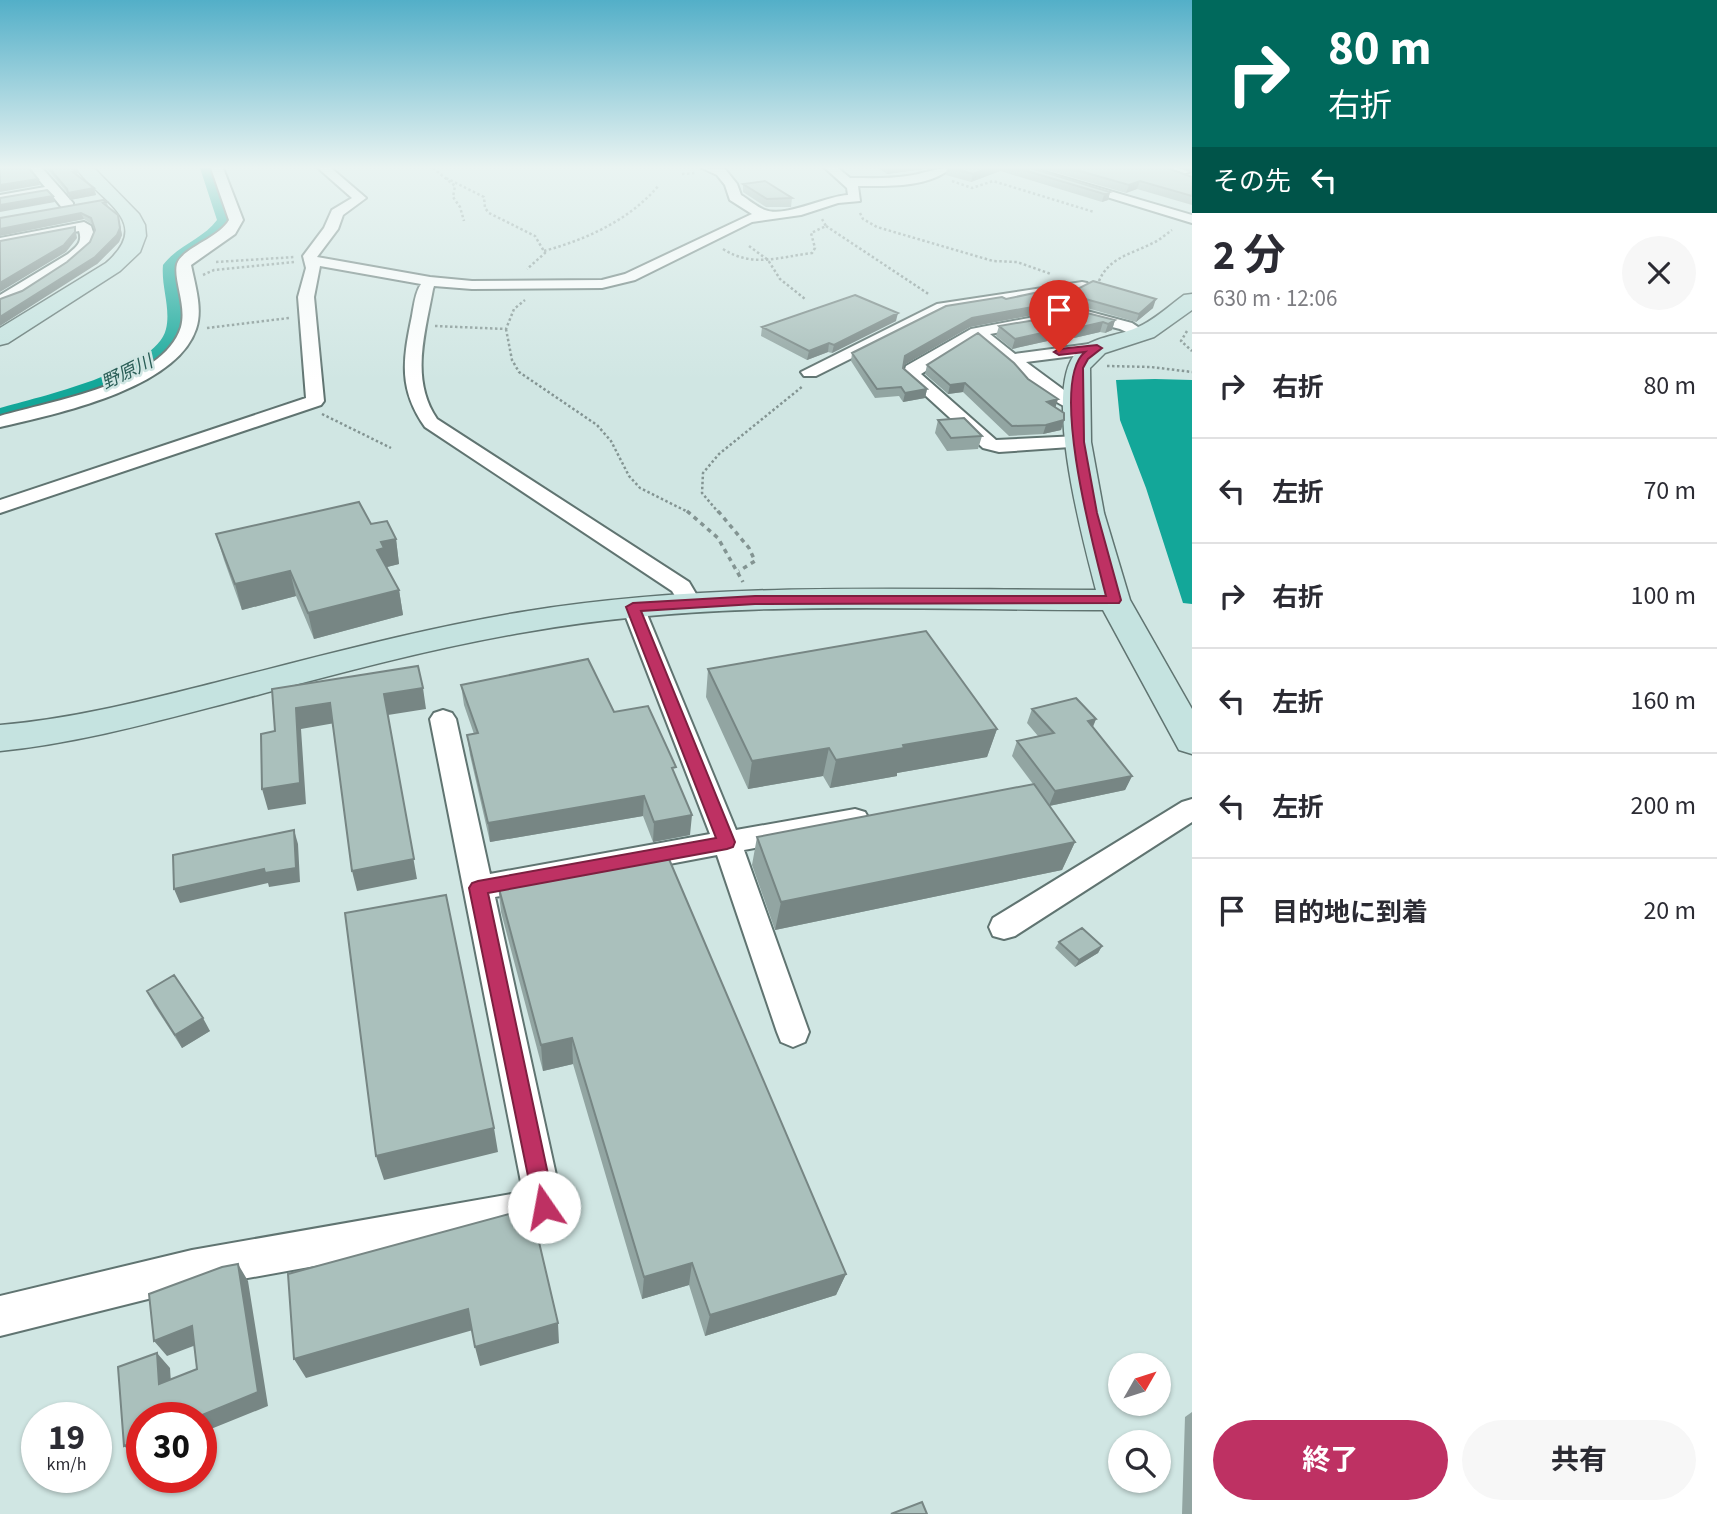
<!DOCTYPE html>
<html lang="ja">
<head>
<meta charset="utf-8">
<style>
	:root { --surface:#fff; --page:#f7f7f7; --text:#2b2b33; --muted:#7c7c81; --line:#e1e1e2; --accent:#be3163 }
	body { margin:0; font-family:"Source Sans 3","Noto Sans JP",sans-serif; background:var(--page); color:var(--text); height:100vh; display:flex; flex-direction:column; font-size:26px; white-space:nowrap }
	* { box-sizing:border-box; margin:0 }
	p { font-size:23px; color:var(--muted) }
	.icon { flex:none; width:38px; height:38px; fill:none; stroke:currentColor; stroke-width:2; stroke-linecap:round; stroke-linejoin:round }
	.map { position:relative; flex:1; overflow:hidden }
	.sheet { display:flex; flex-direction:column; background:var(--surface); width:525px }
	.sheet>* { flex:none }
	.banner { background:#00695c; color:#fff; overflow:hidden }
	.needle { width:46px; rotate:51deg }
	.buttons { position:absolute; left:1108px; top:1353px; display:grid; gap:14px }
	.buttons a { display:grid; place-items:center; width:63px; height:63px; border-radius:50%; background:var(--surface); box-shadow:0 2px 5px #0004; font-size:35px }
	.speed { position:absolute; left:21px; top:1402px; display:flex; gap:14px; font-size:35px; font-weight:700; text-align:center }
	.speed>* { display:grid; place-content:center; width:91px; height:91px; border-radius:50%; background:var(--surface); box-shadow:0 2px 5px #0004; line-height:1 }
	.speed small { font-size:18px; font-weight:400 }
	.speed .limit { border:10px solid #d22; background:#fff; color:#111 }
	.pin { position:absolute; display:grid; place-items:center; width:60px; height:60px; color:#fff; margin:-72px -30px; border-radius:50% 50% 50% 0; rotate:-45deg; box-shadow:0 0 7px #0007 }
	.pin .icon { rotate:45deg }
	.me { position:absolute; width:77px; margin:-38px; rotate:348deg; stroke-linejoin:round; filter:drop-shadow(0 0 5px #0008) }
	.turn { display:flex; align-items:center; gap:24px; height:147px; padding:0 21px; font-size:32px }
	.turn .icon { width:91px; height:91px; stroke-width:2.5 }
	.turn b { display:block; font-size:49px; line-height:60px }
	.then { display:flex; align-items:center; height:66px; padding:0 21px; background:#0003; gap:14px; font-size:26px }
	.round { display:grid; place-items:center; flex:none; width:74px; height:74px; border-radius:37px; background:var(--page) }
	.overview { display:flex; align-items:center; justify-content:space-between; height:119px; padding:0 21px }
	h1 { font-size:42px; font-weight:700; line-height:52px }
	.action { display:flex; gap:14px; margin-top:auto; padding:14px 21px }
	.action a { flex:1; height:80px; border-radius:42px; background:var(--accent); color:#fff; font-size:28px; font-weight:700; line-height:80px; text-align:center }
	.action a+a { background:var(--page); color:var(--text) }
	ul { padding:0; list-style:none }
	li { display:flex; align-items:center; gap:21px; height:105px; padding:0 21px; border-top:2px solid var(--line) }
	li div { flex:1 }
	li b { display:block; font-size:26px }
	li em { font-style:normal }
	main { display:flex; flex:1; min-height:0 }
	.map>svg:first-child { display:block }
	.water { fill:#13a799 }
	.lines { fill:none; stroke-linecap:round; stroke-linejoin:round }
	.river { fill:#13a799; fill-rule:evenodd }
	.street-casing { stroke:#607471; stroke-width:4 }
	.secondary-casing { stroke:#607471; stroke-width:3 }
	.path-far1 { stroke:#839492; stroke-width:2.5; stroke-dasharray:2.5 2.5; stroke-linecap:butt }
	.path { stroke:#839492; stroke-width:3.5; stroke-dasharray:4.5 4.5; stroke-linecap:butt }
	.street { fill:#fff; fill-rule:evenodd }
	.secondary { fill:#c5e3e0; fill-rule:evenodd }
	.wall { fill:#92a5a2 }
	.shaded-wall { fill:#778684 }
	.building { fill:#aac0bc; stroke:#778684; stroke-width:2 }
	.route { fill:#be3163; stroke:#7c2040; stroke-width:2 }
	.labels { text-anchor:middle; stroke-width:5; stroke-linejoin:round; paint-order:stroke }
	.far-water-label { font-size:18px; font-style:italic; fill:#295d56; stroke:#d0e6e3 }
</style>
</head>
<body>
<main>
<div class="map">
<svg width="1192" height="1514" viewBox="0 0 1192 1514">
	<rect width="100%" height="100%" fill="#d0e6e3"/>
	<path class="water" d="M1155,379L1192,380V604L1183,603L1146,488L1120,420L1116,380Z"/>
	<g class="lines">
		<path class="river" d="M200,168H220L239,220L225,238L186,266L193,326C179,387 53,413 0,426V408C38,397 156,371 166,329C171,308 161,287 163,265C178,245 203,239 217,220Z"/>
		<g class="street-casing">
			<path id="street" d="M29,168H42L73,203V209H63L51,194L0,203V195L45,187Z
				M211,168H223L243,220L235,234L191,265C195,285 203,309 196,329C176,389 56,414 0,427V416C50,401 163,384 181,327C187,306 173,279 177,264C182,248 219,238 229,220Z
				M318,168H331L366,198L343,215L338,229L317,257L430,277L472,281L602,280L625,274L752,214L730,200L725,185L717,175L702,168L725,169L737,184L741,195C749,200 757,207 765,210C785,218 826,196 848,195L847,188L825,168H838L850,178C869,178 888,179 907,176C923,174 935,168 951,168C928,188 887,186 858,186L860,201L838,203L801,215L752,222L635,280L602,288L472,289L434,286L433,289C425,333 410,380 437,419L689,582L702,604L699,609H683L672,591L425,427C398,389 403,359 412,316C414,305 415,293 421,284L320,266L314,297L324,401L321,405L0,513V500L306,398L298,297L306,268L303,256L324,228L332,210L352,198Z
				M1012,168H1031L1192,215V223Z
				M1169,168H1192V171L1183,174Z
				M84,222L91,226L95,238C89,259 22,300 0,306V295L68,254C76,247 83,243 79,231L0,246V238Z
				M1082,282L1087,283L1089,286L1087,289L946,311L816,376H804L801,372L937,304Z
				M1079,309L1132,323L1147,333L1139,338L1120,329L1073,317L1071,314Z
				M1034,317L1042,322L1040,325L990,334L1015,354L1097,343L1105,348L1097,353L1026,362L1087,407L1084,411C1062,416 996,355 976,339L921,374L996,440L1078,436L1087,442L1085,446L999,452L983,448L903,375L906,366L971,329Z
				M633,600L641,602L644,607L736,830L855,809L865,812L869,819L865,826L855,829L744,850L809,1032L805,1042L793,1047L781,1042L777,1032L717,855L495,897L563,1207L557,1220L544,1225L192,1288L0,1336V1296L192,1250L523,1192L430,719L434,713L443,710L452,713L456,719L490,874L710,834L622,607L625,602Z
				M1192,799V822L1015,936L1004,939L993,936L989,927L993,918L1182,802Z"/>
		</g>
		<g class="secondary-casing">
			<path id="secondary" d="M76,168H94L139,214L145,225L146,236L140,252L120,271L8,343L0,345V328L106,263C154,221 101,203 76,168Z
				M1192,294V310L1154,337L1105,353L1090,368L1091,442L1104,513L1130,600L1192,709V754L1179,750L1103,610C912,610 715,598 526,632C426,649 329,676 231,702C154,722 79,743 0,751V725C74,719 146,700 218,682C321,656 423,628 528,611C715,581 907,590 1096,590C1084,544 1041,388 1077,352C1092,337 1117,336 1136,328C1153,321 1169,306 1184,295Z"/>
		</g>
		<path class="path-far1" d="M433,168L455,186L453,197L460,207L464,221
			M682,174L696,173
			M446,178L484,197L485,208L489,213L535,236L545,253L527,269
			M952,181L972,188L993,181L1094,212
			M860,213L863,219L877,227L993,261L1017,262L1051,274
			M826,226L930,295
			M749,246L768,260L780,279L805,299
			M723,249C753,268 779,257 812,253L815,248L811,233L826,226L822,219
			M544,251C587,239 630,220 659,185
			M216,262L295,257
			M203,275L214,270L294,262
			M1099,281C1109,257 1132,254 1153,243C1160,240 1166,234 1172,230
			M435,326L506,329L514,309L525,300
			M207,328L289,318
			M506,329L512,360L519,372L597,425L611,441L629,476L640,488L690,513
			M1187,331L1181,341L1192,351
			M1107,366L1151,367L1192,372
			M322,414L391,448
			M719,513L702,493L703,473L719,454L803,386"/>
		<path class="path" d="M687,511L718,538L743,582
			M718,511L749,548L755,561L739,571"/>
		<use href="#street" class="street"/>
		<use href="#secondary" class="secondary"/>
	</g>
	<path class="wall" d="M46,168H73L77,172L78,176L94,188L96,195L70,200L68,194Z
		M878,168H931L887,174Z
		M947,168H1031L1110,192L1108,200L1102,202L1000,171L971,182L946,175Z
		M1040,168H1168L1192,177V205L1137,189L1126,193Z
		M1178,168H1192V173Z
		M743,184L792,198L791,207H766L743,192Z
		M107,202L108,207L118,215L122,235L119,242L97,264L22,291L67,262L90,242L95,231L93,225L84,219L0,236Z
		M1093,281L1153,308L1136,322L1080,306L970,327L904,365L903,368L927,389L925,398L903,402L899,396L875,398L851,361L852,353L1006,299L1062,297Z
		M1115,320L1112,330L1105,333L1100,332L1074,338L1070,336L1012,349L996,336L999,326Z
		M896,321L832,353L828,352L807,360L761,336L762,327Z
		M927,365L1055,407L1064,420L1061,430L1043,434L1009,436L963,392L948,394L925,374Z
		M938,420L982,436L978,449L947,451L935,433Z
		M371,524L396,539L399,564L387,567L399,590L403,615L314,639L296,596L242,610L224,560L216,534Z
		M708,669L997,729L987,757L897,773V776L830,788L823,776L748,789L706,697Z
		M461,685L614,712L675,776L690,835L653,842L643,816L490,842L470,755L467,735L474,734L464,705Z
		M1032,709L1096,719L1093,727L1132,776L1125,790L1049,806L1075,842L1062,870L775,930L752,865L757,837L1033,784L1012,756L1017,741L1038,736L1027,723Z
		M600,867L846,1274L836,1295L705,1336L689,1285L642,1299L573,1064L543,1071L501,912L498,885Z
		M1059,942L1102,946L1098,953L1075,967L1055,948Z
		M147,991L210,1031L182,1048L154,1005Z
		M1192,1412V1514H1182L1185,1417Z"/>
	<path class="shaded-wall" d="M888,168H931L887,174Z
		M990,168H1000V171L971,182L973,174Z
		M38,179L40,185L0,192V185Z
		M1140,181L1137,189L1126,193L1129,185Z
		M94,188L96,195L70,200L68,193Z
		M1110,192L1108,200L1102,202L1104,194Z
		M53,196L55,202L0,212V205Z
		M81,213L84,219L0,236V229Z
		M118,215L122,235L119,242L97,264L0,326V317L120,228Z
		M75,227L77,238L66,252L0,292V283Z
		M1082,298L1080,306L970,327L904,365L905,356L972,318Z
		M1156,299L1153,308L1136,322L1139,314Z
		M898,313L896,321L832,353L834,345Z
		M1115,320L1112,330L1105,333L1108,324Z
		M1103,322L1100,332L1074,338L1077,328Z
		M1073,326L1070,336L1012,349L1015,339Z
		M829,343L828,352L807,360L809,351Z
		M965,383L963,392L948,394L950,385Z
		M927,389L925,398L903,402L905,393Z
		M1058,399L1055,409L1047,402Z
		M1064,420L1061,430L1043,434L1046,425Z
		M396,539L399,564L387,567L388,573L377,550L381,542Z
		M290,571L296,596L242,610L235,584Z
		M399,590L403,615L314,639L308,613Z
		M423,688L426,709L388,715L417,879L357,891L352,871L384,694Z
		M330,703L335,723L301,729L306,804L268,810L262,789L296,708Z
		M1096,719L1090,733L1088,721Z
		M997,729L987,757L897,773V776L830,788L836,760L903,745Z
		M829,748L823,776L748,789L752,761Z
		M1132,776L1125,790L1049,806L1055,791Z
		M644,796L643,816L490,842L488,823Z
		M692,815L690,835L653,842L654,822Z
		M294,830L298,844L300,882L269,887L268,883L180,903L174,889Z
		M1075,842L1062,870L775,930L781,902Z
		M1102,946L1098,953L1075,967L1079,960Z
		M203,1018L210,1031L182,1048L175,1035Z
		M572,1038L573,1064L543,1071L541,1045Z
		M494,1128L498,1152L384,1180L376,1156Z
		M692,1263L689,1285L642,1299L644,1277Z
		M238,1264L248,1281L268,1406L201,1433V1418H195Z
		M846,1274L836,1295L705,1336L710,1315Z
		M468,1309L473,1330L306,1378L294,1359Z
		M558,1323L559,1343L480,1366L475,1347Z
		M192,1326L204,1342L167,1356L154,1341Z
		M157,1353L170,1368L172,1398L159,1384Z
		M142,1439V1458L139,1459L124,1446Z"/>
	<path class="building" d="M0,168H29L38,179L0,185Z
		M49,168H73L77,172H73L94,188L68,193L67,189Z
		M951,168H990L973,174Z
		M1017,168H1031L1110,192L1104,194Z
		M1069,168H1168L1192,177V196L1140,181L1129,185Z
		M765,181L792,198L767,199L743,184Z
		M47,190L53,196L0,205V198Z
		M103,200L107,202L103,203L118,215L120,228L117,235L95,257L0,317V299L22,291L67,262L90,242L95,230L91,218L81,213L0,229V218Z
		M75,227V232L64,245L0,283V241Z
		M1093,281L1156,299L1139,314L1082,298L972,318L905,356L903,368L927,389L905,393L901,387L877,389L852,353L946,306L1002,297L1006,299L1048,290L1062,297Z
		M855,295L898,313L834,345L829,343L809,351L762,327Z
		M1083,312L1115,320L1108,324L1103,322L1077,328L1073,326L1015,339L999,326Z
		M978,333L1014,363L1028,379L1058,399L1047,402L1064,413V420L1046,425L1012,426L965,383L950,385L927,365Z
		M964,418L982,436L951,438L938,420Z
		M359,502L371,524L387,521L396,539L381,542L384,548L377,550L399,590L308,613L290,571L235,584L216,534Z
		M926,631L997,729L903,745L904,748L836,760L829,748L752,761L708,669Z
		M588,659L614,712L648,706L676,767L672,768L692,815L654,822L644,796L488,823L467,735L478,733L461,685Z
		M418,666L423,688L384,694L414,859L352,871L330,703L296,708L300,783L262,789L261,734L275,731L272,689Z
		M1076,698L1096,719L1088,721L1132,776L1055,791L1017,741L1054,733L1032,709Z
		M1034,784L1075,842L781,902L757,837Z
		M294,830L296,868L265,873L264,869L174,889L173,855Z
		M666,852L846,1274L710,1315L692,1263L644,1277L572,1038L541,1045L498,885L598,863L600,867Z
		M446,895L494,1128L376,1156L345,913Z
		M1082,928L1102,946L1079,960L1059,942Z
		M174,975L203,1018L175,1035L147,991Z
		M531,1208L558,1323L475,1347L468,1309L294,1359L288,1274Z
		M238,1264L258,1392L195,1418H142V1439L124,1446L118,1367L157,1353L159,1384L197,1369L192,1326L154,1341L149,1294L222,1267Z
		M922,1502L927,1514H891Z"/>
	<linearGradient id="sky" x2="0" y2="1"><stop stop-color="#53afc8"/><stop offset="0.44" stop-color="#eaf4f2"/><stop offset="1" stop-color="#eaf4f2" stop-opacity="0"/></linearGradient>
	<rect width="1192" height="380" fill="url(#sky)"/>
	<path class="route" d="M1097,345L1102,348L1088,359L1083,368L1084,442L1097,513L1121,600L1119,603L755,604L641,611L735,842L733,847L727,849L488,893L555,1207L552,1215L544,1218L536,1215L469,888L472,883L478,881L716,838L626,607L633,603L755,596H1106C1095,553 1048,382 1085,352L1059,355L1054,352L1059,349Z"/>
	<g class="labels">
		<g class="far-water-label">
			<text transform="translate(127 372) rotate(-26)" y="6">野原川</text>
		</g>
	</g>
</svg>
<div class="buttons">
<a><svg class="needle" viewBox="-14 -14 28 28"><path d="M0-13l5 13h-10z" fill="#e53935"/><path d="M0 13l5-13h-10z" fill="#7c7c81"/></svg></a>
<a><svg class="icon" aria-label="search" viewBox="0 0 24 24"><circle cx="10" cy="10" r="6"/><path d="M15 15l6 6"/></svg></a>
</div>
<div class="speed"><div>19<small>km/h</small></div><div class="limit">30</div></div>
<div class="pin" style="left:1059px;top:352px;background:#d93025"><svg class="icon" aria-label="arrive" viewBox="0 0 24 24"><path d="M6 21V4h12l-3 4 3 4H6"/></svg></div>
<svg class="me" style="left:544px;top:1207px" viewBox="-20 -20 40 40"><circle r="19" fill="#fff"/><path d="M0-13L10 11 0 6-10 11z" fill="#be3163"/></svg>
</div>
<section class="sheet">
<div class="banner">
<div class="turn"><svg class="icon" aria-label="right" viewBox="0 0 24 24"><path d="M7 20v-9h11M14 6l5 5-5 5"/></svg><div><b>80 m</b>右折</div></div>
<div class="then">その先<svg class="icon" aria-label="left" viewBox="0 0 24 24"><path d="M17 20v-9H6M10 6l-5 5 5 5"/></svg></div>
</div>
<div class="overview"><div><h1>2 分</h1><p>630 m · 12:06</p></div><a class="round"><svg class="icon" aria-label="close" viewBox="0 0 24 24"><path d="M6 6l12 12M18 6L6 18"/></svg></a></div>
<ul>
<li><svg class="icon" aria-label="right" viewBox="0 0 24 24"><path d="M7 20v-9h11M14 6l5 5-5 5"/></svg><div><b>右折</b></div><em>80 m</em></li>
<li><svg class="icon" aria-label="left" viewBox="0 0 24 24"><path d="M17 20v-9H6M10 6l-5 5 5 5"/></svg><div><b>左折</b></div><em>70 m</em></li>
<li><svg class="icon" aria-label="right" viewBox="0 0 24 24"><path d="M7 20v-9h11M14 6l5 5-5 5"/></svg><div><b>右折</b></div><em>100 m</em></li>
<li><svg class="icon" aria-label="left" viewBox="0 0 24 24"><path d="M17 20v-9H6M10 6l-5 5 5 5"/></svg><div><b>左折</b></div><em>160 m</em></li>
<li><svg class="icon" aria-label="left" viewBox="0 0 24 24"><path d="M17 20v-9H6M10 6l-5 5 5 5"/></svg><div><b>左折</b></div><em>200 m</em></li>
<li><svg class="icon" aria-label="arrive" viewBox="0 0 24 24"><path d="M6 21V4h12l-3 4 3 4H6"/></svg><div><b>目的地に到着</b></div><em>20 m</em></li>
</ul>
<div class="action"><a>終了</a><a>共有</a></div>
</section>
</main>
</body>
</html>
